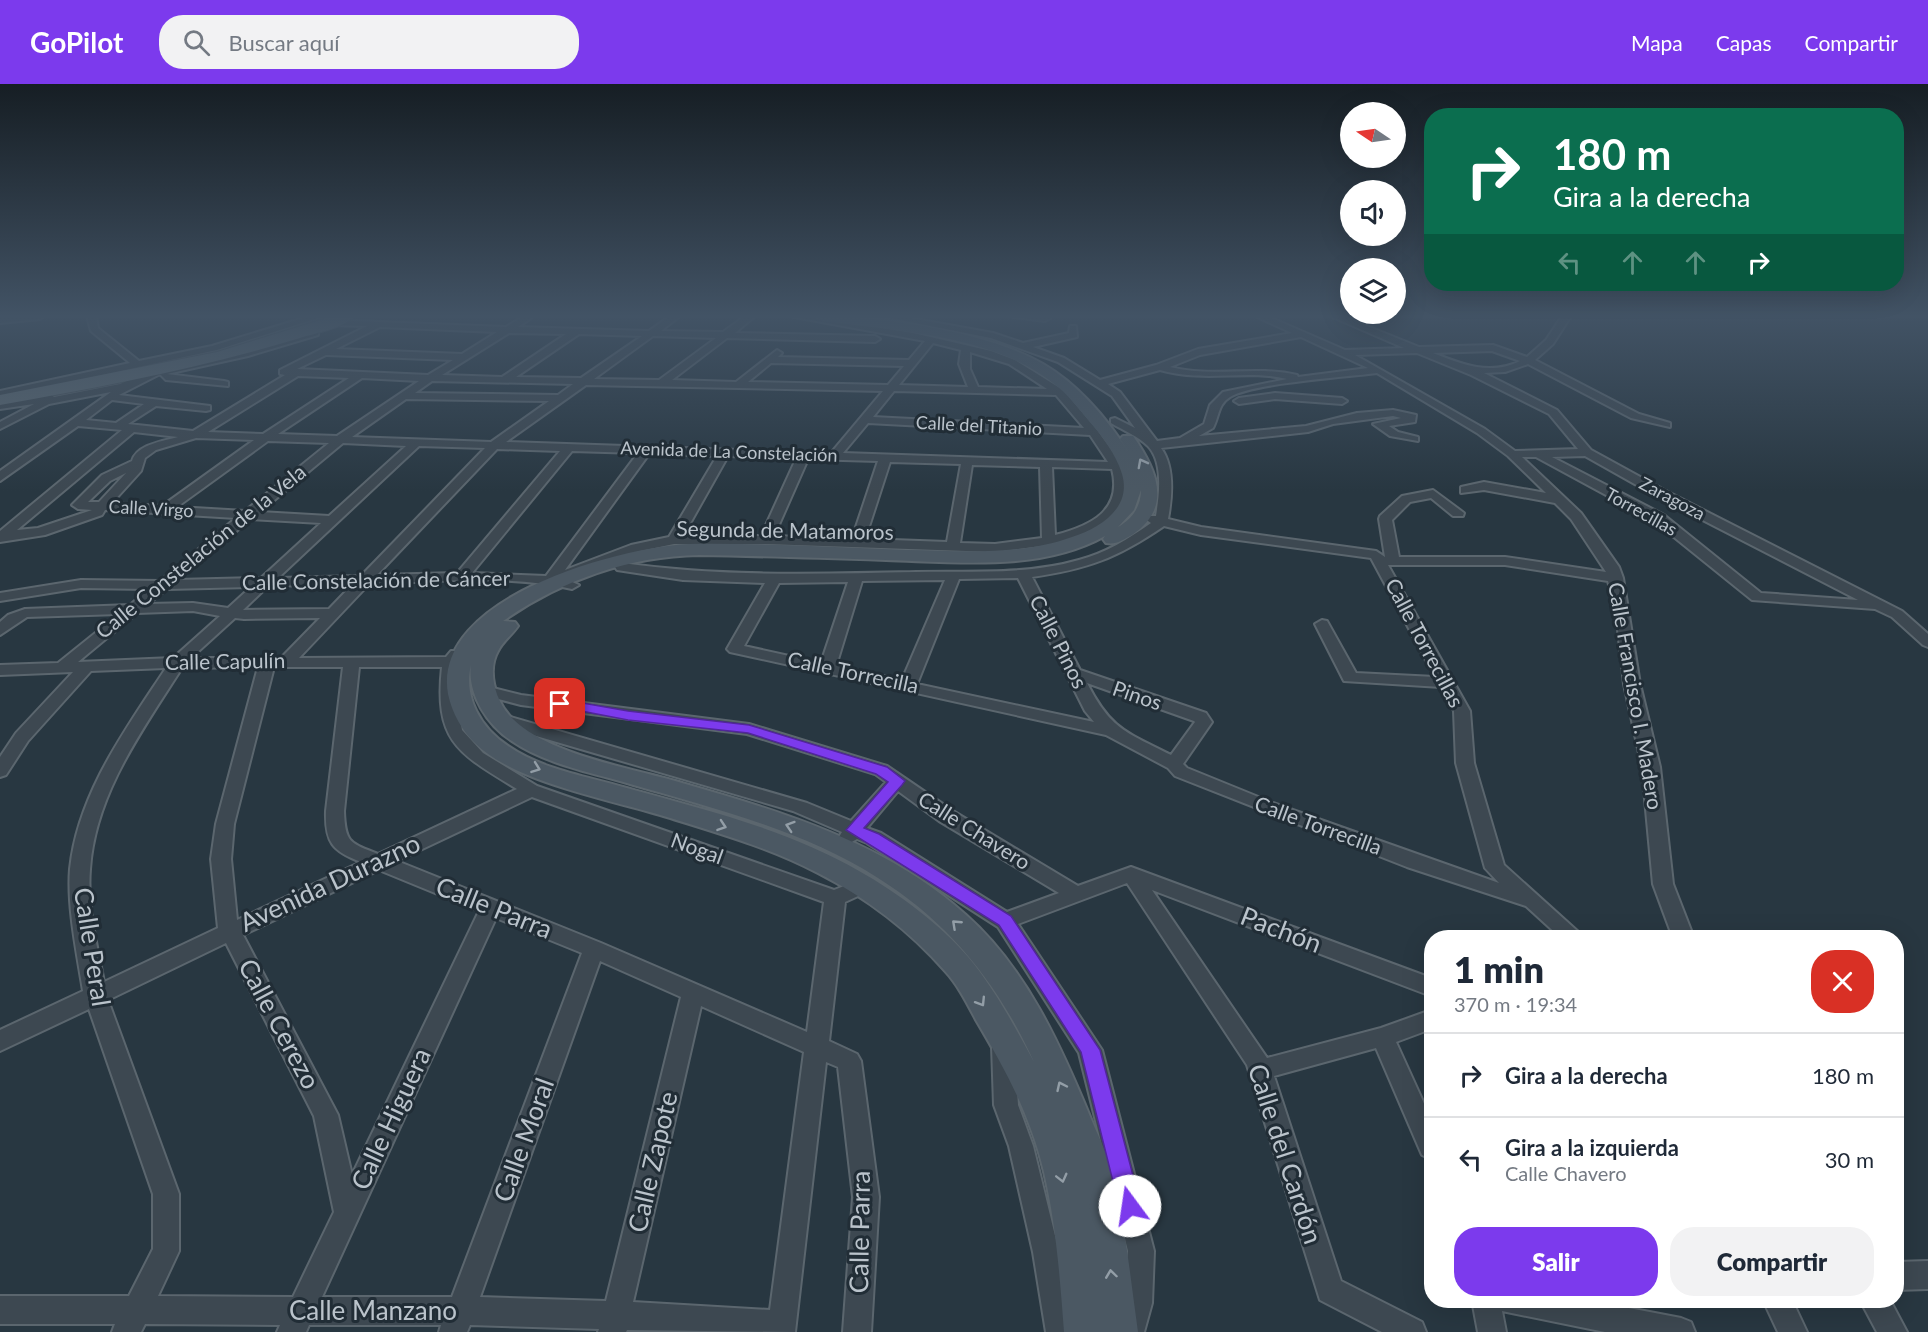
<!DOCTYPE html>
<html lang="es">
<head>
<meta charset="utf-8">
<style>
	:root { --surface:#fff; --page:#f2f2f3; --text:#1f2937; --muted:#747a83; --line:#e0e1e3; --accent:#7c3aed }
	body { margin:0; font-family:Lato,sans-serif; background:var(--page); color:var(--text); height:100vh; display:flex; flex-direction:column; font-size:22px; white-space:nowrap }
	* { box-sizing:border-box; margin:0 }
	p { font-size:20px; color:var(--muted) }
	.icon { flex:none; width:33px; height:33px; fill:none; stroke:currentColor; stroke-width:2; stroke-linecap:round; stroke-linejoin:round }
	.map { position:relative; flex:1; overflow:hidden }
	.side { position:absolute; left:1424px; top:846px; width:480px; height:378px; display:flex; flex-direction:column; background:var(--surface); border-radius:24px; box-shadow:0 6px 24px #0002 }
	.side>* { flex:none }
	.hud { position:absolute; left:1424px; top:24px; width:480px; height:183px; border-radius:24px; box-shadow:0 6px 24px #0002; background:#0b6e4f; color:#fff; overflow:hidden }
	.needle { width:39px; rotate:283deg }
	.fabs { position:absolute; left:1340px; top:18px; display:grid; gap:12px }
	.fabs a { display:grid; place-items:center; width:66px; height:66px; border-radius:50%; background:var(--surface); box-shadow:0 6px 24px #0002; font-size:30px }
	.pin { position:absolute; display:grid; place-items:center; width:51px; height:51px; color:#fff; margin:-26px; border-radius:12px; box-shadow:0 3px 9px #0006 }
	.me { position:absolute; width:66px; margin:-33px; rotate:346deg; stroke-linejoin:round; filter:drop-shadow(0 0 4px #0008) }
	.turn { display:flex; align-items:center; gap:21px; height:126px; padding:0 30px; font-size:27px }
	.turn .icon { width:78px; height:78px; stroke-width:2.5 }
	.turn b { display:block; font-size:42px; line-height:51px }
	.lanes { display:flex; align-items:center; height:57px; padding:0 30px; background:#0003; justify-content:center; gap:30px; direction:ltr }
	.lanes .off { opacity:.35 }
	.round { display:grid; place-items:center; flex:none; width:63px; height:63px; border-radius:24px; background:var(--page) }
	.headline { display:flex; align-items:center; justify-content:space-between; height:102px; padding:0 30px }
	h1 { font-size:36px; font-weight:800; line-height:45px }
	.cta { display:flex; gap:12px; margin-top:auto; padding:12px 30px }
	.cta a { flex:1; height:69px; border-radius:24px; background:var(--accent); color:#fff; font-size:24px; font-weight:800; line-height:69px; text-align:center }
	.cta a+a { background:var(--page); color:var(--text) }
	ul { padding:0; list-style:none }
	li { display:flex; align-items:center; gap:18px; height:84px; padding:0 30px; border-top:2px solid var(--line) }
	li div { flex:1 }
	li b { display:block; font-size:22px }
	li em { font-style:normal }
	header { display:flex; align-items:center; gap:36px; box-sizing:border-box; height:84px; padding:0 30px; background:var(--accent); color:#fff }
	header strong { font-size:28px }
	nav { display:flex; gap:33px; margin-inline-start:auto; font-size:21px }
	.search { width:420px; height:54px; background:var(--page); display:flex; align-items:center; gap:15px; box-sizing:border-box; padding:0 21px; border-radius:24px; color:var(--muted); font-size:22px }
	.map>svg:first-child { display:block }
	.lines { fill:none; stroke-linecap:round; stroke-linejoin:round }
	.street-casing { stroke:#5b666e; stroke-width:4 }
	.secondary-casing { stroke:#5b666e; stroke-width:4 }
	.primary-casing { stroke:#49545d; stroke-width:2 }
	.street { fill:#3d4851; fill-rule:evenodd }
	.secondary { fill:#4b5863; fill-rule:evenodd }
	.primary { fill:#5b6871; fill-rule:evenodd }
	.oneway { stroke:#939ea7 }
	.route { fill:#7c3aed; stroke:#51269a; stroke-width:1.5 }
	.labels { text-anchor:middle; stroke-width:6; stroke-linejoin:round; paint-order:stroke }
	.far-street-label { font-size:18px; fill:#bac3cb; stroke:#212d36 }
	.street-label { font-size:21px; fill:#bac3cb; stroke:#212d36 }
	.near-street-label { font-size:26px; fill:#bac3cb; stroke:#212d36 }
</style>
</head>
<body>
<header>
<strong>GoPilot</strong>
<div class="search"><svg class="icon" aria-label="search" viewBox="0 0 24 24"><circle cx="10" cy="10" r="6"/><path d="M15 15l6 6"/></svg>Buscar aquí</div>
<nav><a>Mapa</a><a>Capas</a><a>Compartir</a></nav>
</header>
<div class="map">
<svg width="1928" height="1248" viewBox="0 0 1928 1248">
	<rect width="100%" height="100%" fill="#283741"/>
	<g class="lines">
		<g class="street-casing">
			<path id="street" d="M44,232L40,235L0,239V233Z
				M87,232H96L98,244L139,277L212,262L310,232H324L217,266L0,313V307L130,279L91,247Z
				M524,232H534L518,243L649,247L670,232H680L661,247L723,248L745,232H755L735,249L875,252L880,255L875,258L727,254L672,296L736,298L777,266L782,269L778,273L909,276L925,257L789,232H810L913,249L991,267L1015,276L1063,306L1097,346L1123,382L1128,400L1126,414L1112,435L1092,450L1049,461L995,468L766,460H674L640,467L565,495L579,501L572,505C507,490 435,498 369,500L299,574L446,573L451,567H461L464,570L458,578L456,605L464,606L466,609L456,615L462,646L483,669L537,702L834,806L862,795L869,797L872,802L869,807L845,818L829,957L857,970L861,977L879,1113L871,1248H843L853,1113L838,983L826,978L795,1248L627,1246L626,1248H598L599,1245L470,1241L467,1248H439L441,1241H309L306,1248H277L280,1241L145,1240L141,1248H112L115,1240H0V1212H129L153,1165V1110L89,925L0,967V946L83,907C77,869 67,823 70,785C78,709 126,645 166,584L91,587L28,657L6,691L0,693V673L16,649L73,588L0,591V581L58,579L119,530L27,533L0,551V538L8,531L25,525L130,521L149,505L81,504L0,517V509L81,496L160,497L236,434L105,426L102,431L45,451L0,458V447L122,346L78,342L0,397V387L111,308L49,320L0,345V338L34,320L0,325V319L49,309L54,313L120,300L157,284L165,285L318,247V251L248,272L167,290L224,297L228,298V302L166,296L160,290L119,311L210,322V326L206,327L156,322L128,340L193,347L285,291L280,290V286L367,242L331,241L328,240V236L506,243ZM380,243L497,248L462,270L336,265ZM509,249L566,250L502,293L442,291ZM579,250L642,252L581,294L516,293ZM653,252L716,254L659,296L594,295ZM933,259L961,266L959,280L968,303L899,301ZM970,268L1009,280L1047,305L978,303L970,285ZM326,271H327L453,276L428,291L297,285ZM771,279L904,282L888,301L748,298ZM298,292L349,294L263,350L208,348ZM362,294L419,297L337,352L278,350ZM432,297L573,300L558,311L415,309ZM586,301L883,307L831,369L506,358ZM894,307L1056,311L1084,344L873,333ZM406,315L549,317L491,358L352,353ZM112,316L144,320L116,339L86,336ZM868,339L1090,351L1108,378L843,369ZM134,348L178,353C164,357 137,360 132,377L102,391L72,421L78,425L92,426L38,444L17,446ZM196,354L254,356L162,422L112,419L141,387L145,374L156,366ZM268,357L329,359L245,427L177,423ZM343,359L406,362L329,432L260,428ZM419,362L485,364L361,492L278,494ZM497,365L560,367L457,489L377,491ZM572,367L638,369L546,492L472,489ZM649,370L717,372L669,453L631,461L565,486ZM728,372L796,375L761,452H683ZM808,375L878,377L852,455L774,452ZM890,378L961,380L947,458L865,455ZM972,381L1040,383L1042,454L995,460L960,459ZM1052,383L1112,385C1123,427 1090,442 1055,451ZM126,389L99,418H88L110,397ZM251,435L321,439L261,494L177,496ZM353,500L329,525L243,526L268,502ZM251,503L228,524L193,519L148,520L167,505ZM193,527L220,532L173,574L78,578L137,529ZM235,534L244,535L320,534L281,574H191ZM258,583L216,740L211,775L218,844L104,898C97,862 87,822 90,785C95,710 143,645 182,584ZM274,583H343L326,727C325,758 332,767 361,778L237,836L231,775L234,740ZM359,583H442C434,658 458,669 517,705L378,770C350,759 345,759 344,727ZM532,713L824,818L807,948L601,859L397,777ZM379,786L479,827L352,1091L338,1031L243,851ZM496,834L582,869L452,1213H322ZM226,859L314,1032L334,1128L293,1213L158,1212L179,1167V1110L108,916ZM600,877L681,913L606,1217L480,1213ZM701,922L804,968L770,1226L633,1218Z
				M880,232H899L993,249L1023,259L1069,249L1070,242H1076L1077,253L1033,263L1064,274L1100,296L1156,281L1198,265L1292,249L1255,232H1267L1345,266L1404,264L1330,232H1342L1419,263L1493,261L1527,273L1546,256L1562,232H1571L1553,260L1535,276L1639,330L1670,339V343L1631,334L1528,280L1505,288L1484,289L1557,326L1591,366L1664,406L1902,527L1928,550V563L1923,561L1892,533L1875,525L1752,516L1654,437L1536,373H1522L1581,429L1619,483L1623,494L1640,600L1660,683L1673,800L1694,854H1673L1653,800L1642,683L1624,600L1616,528L1608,497L1505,481H1388L1470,627L1474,679L1504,781L1585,854H1561L1526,822L1407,783L1175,692L1168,684L1106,651L730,568L727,565L765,499L683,496L617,486L615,483L622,479C720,493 818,490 916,488C970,487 1027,491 1079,476C1106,469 1128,455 1151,439L1145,435L1146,432H1156C1159,412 1164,379 1148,362C1139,353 1123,346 1111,339V335L1115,334L1135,344L1112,312L1058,278L991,254ZM1301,253L1368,284L1298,293L1297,291C1254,281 1212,294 1170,283L1200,271ZM1492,267L1520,277C1490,292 1461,280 1433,269ZM1417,269L1471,291L1549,330L1578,365L1515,367L1485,345L1355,271ZM1160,286C1207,299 1245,285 1287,295L1223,308L1210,321L1204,340L1180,354L1157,357L1120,308L1108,300ZM1377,289L1477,349L1508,372L1546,409L1484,398L1461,403V409L1484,406L1555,419L1571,435L1606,488L1505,473H1399L1392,436L1410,418L1431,414L1453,432H1463L1464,429L1433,406L1402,412L1380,432L1379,435L1385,473L1376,467L1201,443L1168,435C1172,413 1175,383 1161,364L1308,348L1333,340L1393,332L1401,334L1373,340L1390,352L1418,357V353L1398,348L1389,342L1415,338L1416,331L1393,326L1357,329L1306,342L1199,352L1213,344C1219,333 1218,320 1230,313C1253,299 1346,293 1377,289ZM1585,372L1656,412L1858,516L1761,509L1664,431L1552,373ZM1164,442L1201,451L1371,474L1435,593L1356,589L1327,537L1322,536L1315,540L1344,597L1441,603L1454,627L1456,679L1485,784L1499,799L1273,719L1187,684L1183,680L1212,638L1206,629L1080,586L1032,493C1088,485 1117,474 1164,442ZM1018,494L1085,627L1094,638L917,600L959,495ZM945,496L902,596L836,582L862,497ZM848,498L821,579L744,562L779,499ZM1087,599L1194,637L1195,638L1171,671C1126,648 1111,646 1087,599Z
				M1007,232H1048L1050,234L1045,237Z
				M1275,309L1342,314L1347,317L1342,320L1275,315L1239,320L1234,317L1239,314Z
				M485,602L521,611L749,640L887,682L953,727L1078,802L1131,783L1431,894V912L1152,806L1267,974L1381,944L1431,926V945L1396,958L1431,1035V1075L1422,1071L1376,964L1274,992L1341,1197L1422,1238L1426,1248H1382L1320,1216L1247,981L1127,799L1018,840L1102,966L1154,1167L1152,1219L1144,1248H1116L1124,1219L1128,1167L1079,969L998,843L867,759L857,755L848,760L841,758L839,753L842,748L793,727L495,640L493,636L495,632H507L807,719L851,737L886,698L875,690L747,650L521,621L479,610L477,607ZM898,707L939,737L1059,809L1007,828L881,749L867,744Z
				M1003,952L1011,955L1014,962L1018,1021L1033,1062L1059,1168L1074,1248H1046L1033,1168L1009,1062L994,1021L992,962L995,955Z
				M1928,1177V1205L1896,1206V1178Z
				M1472,1216H1587L1681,1234L1691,1238L1695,1248H1605L1502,1227L1506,1248H1478Z
				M1763,1216H1792L1807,1248H1778Z
				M1860,1216H1890L1907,1248H1877Z"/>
		</g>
		<g class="secondary-casing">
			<path id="secondary" d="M811,232C878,232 984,246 1043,280C1079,301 1109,337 1131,372L1120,355L1123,352H1133C1156,385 1174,423 1132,451C1123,456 1116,461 1106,459L1103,455L1105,452C1041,488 956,478 886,476C824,474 761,472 699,471C629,472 560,497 503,537L515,538L518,542C512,551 503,557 498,567C487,586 495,615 509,631C545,671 632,684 682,699C783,728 886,759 966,831C1026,884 1061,962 1091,1035C1097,1050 1105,1064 1109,1079C1125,1134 1130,1192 1138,1248H1064C1060,1195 1056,1140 1044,1088C1031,1032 1005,985 976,936C967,919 958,901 945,887C910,847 865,813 818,789C771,764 718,749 667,733C613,716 516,699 476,660C462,647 452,629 448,610C431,514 619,463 689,460C761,459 834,463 906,466C961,467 1020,472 1072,453C1100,444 1132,424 1122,390C1116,370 1102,352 1089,337C1079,325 1070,313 1058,303C993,249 897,248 817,236ZM1141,406C1141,423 1132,435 1118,443L1134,426ZM471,581C467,610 488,642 512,657C546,680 589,688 627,699C712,724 803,746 878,794C950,839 999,901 1034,978C1015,943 994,904 969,874C939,839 898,809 859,787C787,745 702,725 623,703C585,692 541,685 508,662C481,644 463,614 471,581Z"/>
		</g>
		<g class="primary-casing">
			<path id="primary" d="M334,232H355C344,244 315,249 300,254C202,284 101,303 0,321V311L217,268Z"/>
		</g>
		<use href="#street" class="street"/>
		<use href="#secondary" class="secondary"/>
		<use href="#primary" class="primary"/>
	</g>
	<defs><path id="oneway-chevron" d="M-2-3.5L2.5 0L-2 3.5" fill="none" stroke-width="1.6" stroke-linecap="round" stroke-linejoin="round" transform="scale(1.5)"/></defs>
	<g class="oneway">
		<use href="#oneway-chevron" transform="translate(1142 379) rotate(-118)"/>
		<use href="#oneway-chevron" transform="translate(536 684) rotate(20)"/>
		<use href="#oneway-chevron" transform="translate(722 742) rotate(19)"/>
		<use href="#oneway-chevron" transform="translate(790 742) rotate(-162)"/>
		<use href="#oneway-chevron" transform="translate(956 840) rotate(-137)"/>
		<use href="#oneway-chevron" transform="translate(981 918) rotate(58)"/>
		<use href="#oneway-chevron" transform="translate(1061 1002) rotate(-115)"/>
		<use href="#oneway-chevron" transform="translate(1062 1094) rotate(76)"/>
		<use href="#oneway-chevron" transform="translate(1111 1190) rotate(-98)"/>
	</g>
	<linearGradient id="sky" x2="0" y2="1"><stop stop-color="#161e24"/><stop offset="0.57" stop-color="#425365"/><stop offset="1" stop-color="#425365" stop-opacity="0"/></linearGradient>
	<rect width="1928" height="407" fill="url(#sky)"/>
	<path class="route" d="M560,615L628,627L749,641L887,683L905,697L902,701L864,744L879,750L1011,832L1100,966L1141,1122L1138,1129L1130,1132L1122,1129L1119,1122L1081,968L999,841L846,746L888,698L876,690L748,649L628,636L555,622L553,620Z"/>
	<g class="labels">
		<g class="far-street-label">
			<text transform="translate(979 342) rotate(3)" y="6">Calle del Titanio</text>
			<text transform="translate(729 368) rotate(2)" y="6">Avenida de La Constelación</text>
			<text transform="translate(1672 415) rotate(28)" y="6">Zaragoza</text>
			<text transform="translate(151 425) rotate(3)" y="6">Calle Virgo</text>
			<text transform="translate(1641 428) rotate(29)" y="6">Torrecillas</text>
		</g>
		<g class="street-label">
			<text transform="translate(785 447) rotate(1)" y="7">Segunda de Matamoros</text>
			<text transform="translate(201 468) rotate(-39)" y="7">Calle Constelación de la Vela</text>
			<text transform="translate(376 497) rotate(-1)" y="7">Calle Constelación de Cáncer</text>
			<text transform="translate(1058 558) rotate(63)" y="7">Calle Pinos</text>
			<text transform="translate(1424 559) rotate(62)" y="7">Calle Torrecillas</text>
			<text transform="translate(225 578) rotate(-1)" y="7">Calle Capulín</text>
			<text transform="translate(853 589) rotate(12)" y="7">Calle Torrecilla</text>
			<text transform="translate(1137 612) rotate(19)" y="7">Pinos</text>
			<text transform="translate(1635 612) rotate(80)" y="7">Calle Francisco I. Madero</text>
			<text transform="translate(1318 742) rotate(20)" y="7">Calle Torrecilla</text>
			<text transform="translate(974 747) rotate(32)" y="7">Calle Chavero</text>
			<text transform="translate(697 765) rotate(20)" y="7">Nogal</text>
		</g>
		<g class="near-street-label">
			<text transform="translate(330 799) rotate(-25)" y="9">Avenida Durazno</text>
			<text transform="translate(494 824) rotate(22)" y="9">Calle Parra</text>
			<text transform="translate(1281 846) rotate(21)" y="9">Pachón</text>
			<text transform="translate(92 863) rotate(81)" y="9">Calle Peral</text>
			<text transform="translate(279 940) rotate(62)" y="9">Calle Cerezo</text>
			<text transform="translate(391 1035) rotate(-65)" y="9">Calle Higuera</text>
			<text transform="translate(524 1056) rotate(-70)" y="9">Calle Moral</text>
			<text transform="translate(1285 1070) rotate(72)" y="9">Calle del Cardón</text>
			<text transform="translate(653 1078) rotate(-77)" y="9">Calle Zapote</text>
			<text transform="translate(860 1148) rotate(-89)" y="9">Calle Parra</text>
			<text x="373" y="1236">Calle Manzano</text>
		</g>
	</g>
</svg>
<div class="fabs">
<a><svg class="needle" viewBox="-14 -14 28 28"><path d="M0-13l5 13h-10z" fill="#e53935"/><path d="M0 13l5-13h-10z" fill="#747a83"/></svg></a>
<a><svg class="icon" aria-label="sound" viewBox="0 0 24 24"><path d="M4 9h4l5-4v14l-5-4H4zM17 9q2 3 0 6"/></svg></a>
<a><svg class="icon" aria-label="layers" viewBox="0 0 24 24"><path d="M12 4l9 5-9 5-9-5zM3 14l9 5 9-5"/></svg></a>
</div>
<div class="pin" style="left:560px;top:620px;background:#d93025"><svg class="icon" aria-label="arrive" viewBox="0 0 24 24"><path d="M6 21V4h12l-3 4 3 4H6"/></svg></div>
<svg class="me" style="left:1130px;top:1122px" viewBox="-20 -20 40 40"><circle r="19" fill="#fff"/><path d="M0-13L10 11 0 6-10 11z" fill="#7c3aed"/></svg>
<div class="hud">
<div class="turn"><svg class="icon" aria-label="right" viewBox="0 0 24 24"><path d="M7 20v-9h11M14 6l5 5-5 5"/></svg><div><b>180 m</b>Gira a la derecha</div></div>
<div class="lanes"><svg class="icon off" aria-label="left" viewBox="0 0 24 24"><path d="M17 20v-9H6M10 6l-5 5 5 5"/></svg><svg class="icon off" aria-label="ahead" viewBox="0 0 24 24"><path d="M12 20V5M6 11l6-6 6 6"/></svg><svg class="icon off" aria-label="ahead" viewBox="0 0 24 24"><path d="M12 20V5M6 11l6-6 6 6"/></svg><svg class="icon" aria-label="right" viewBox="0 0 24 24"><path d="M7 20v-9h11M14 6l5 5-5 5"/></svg></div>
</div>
<section class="side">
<div class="headline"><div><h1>1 min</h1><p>370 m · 19:34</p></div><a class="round" style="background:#d93025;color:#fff"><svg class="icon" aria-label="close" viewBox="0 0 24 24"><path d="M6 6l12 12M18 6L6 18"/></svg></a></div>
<ul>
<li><svg class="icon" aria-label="right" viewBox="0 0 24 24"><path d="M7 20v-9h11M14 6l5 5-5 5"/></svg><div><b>Gira a la derecha</b></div><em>180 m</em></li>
<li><svg class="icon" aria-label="left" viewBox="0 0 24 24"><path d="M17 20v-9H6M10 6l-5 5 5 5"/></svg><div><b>Gira a la izquierda</b><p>Calle Chavero</p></div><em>30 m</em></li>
</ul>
<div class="cta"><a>Salir</a><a>Compartir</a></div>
</section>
</div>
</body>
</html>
